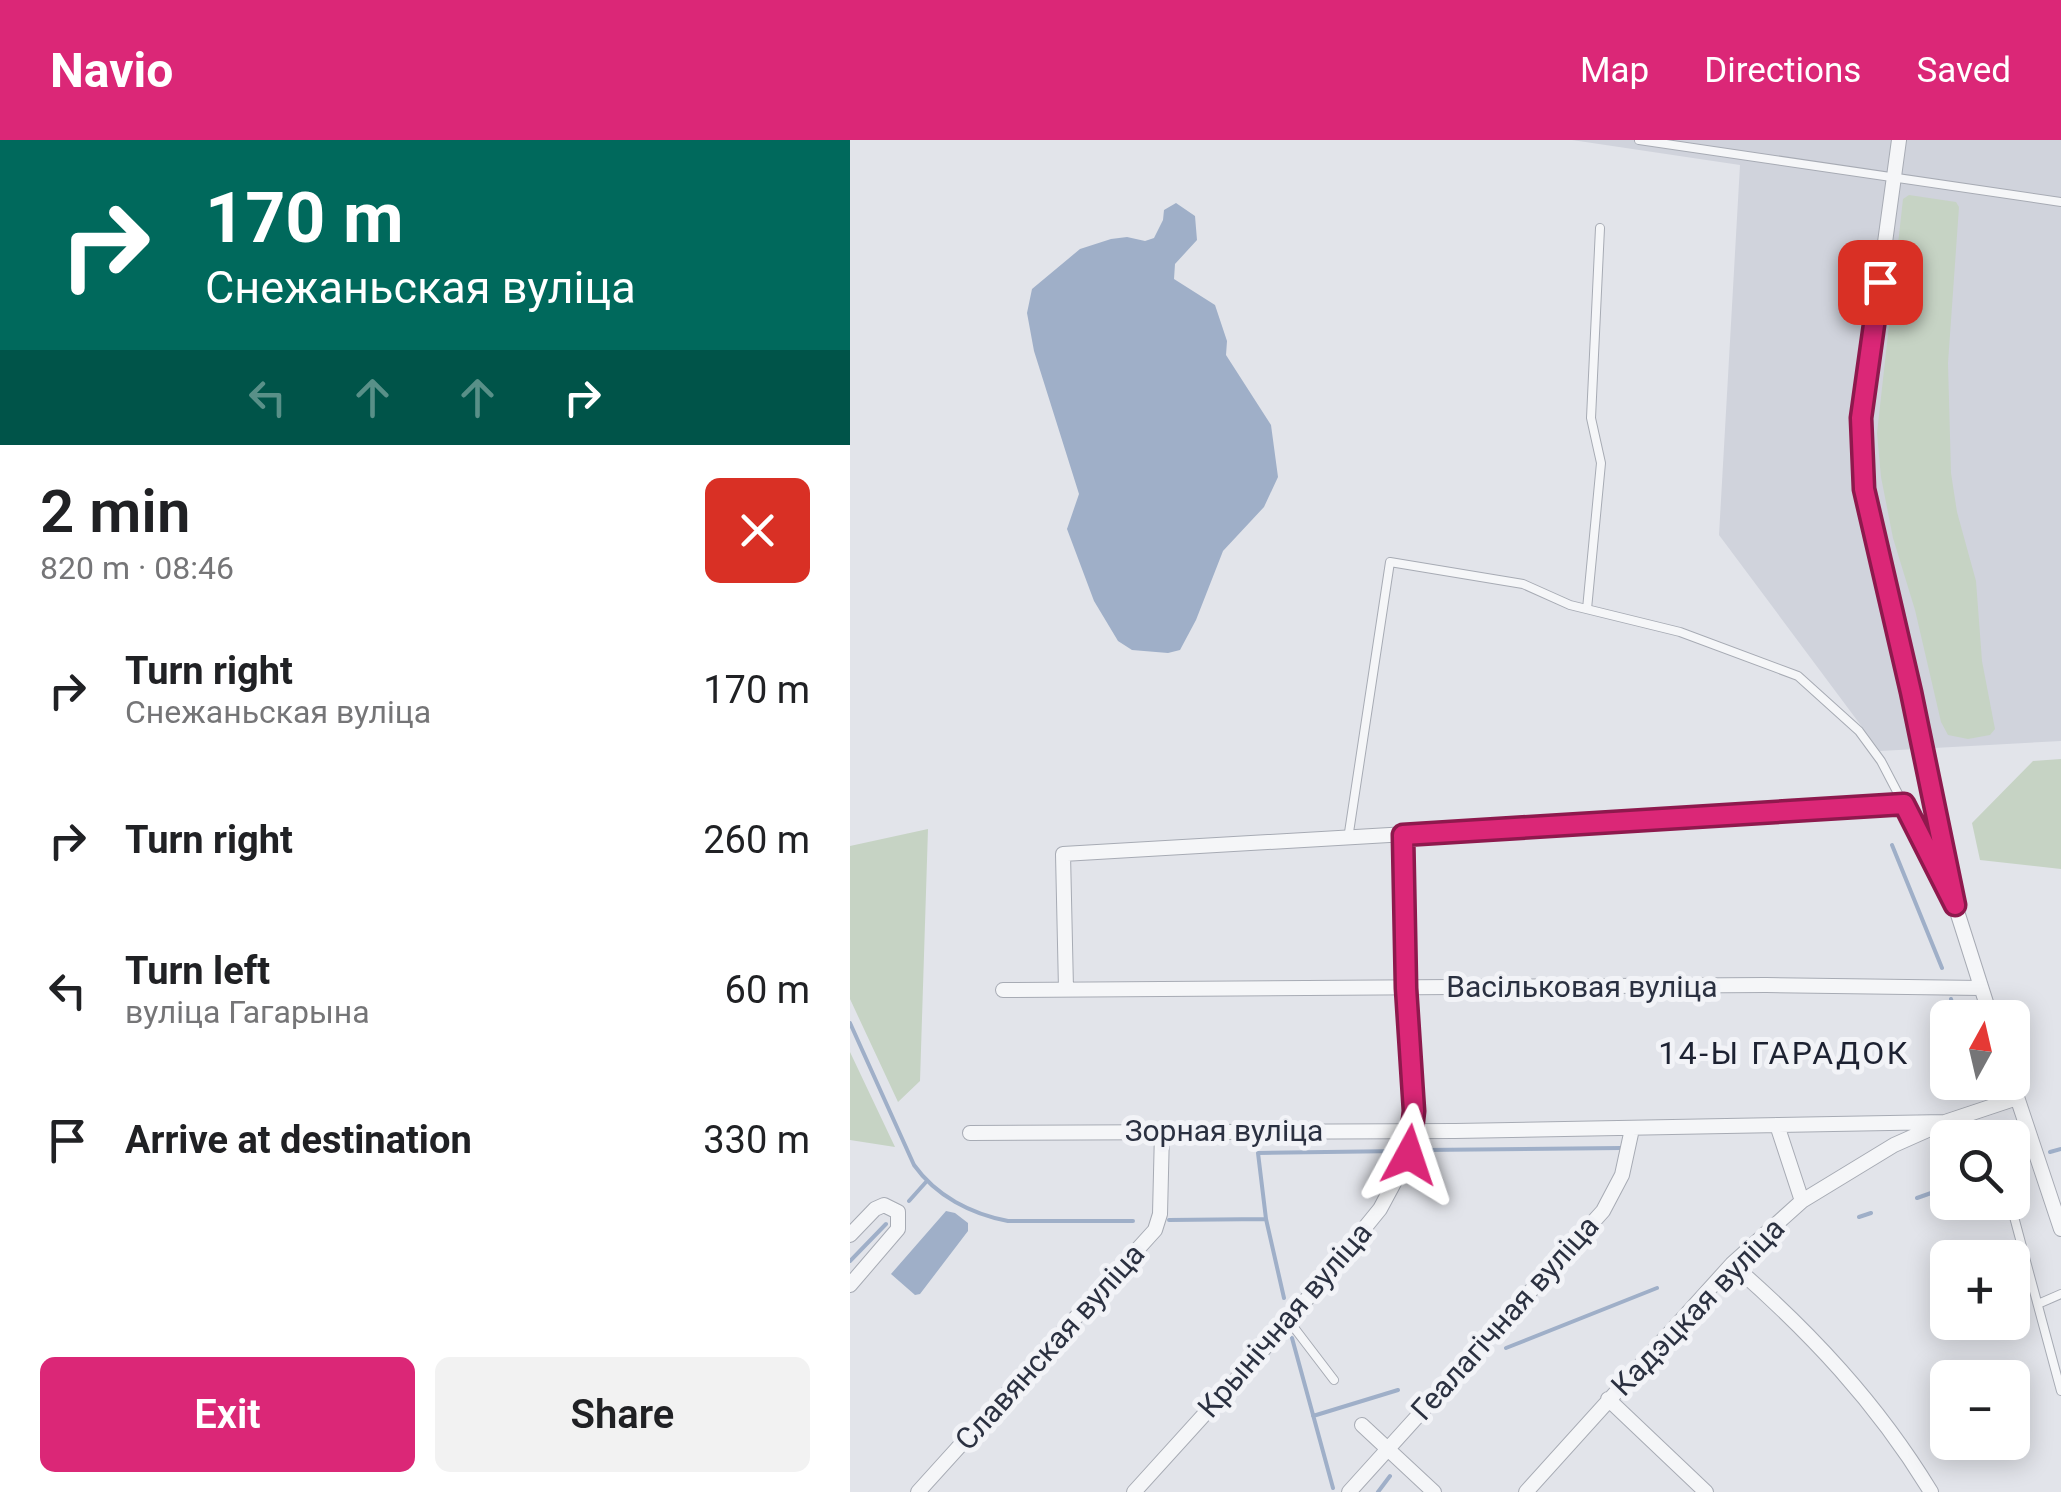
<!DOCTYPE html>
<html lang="en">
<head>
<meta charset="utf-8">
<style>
	:root { --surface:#fff; --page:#f2f2f2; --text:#202124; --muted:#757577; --accent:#db2777 }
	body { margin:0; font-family:Roboto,sans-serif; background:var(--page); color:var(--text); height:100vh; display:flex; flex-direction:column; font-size:38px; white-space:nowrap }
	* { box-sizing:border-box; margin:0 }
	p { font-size:32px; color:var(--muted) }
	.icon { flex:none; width:55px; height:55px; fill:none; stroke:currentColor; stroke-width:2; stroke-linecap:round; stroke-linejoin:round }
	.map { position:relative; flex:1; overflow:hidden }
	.sheet { display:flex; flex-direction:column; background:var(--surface); width:850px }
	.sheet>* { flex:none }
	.hud { background:#00695c; color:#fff; overflow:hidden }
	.needle { width:65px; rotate:8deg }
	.controls { position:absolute; left:1080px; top:860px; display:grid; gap:20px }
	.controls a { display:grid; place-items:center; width:100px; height:100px; border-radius:15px; background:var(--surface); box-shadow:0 5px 25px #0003; font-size:50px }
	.pin { position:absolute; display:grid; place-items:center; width:85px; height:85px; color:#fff; margin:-42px; border-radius:20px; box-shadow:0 5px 15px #0006 }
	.me { position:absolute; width:110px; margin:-55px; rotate:5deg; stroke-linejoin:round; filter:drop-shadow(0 0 8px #0008) }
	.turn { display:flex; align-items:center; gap:35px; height:210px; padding:0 40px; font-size:45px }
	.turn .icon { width:130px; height:130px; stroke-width:2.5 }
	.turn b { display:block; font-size:70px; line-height:85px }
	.lanes { display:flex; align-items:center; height:95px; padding:0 40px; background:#0003; justify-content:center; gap:50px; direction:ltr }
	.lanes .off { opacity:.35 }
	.round { display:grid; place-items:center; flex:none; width:105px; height:105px; border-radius:15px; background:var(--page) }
	.headline { display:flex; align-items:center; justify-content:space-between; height:170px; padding:0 40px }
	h1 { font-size:60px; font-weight:600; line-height:75px }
	.cta { display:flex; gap:20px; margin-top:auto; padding:20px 40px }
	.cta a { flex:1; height:115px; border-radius:15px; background:var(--accent); color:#fff; font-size:40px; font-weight:600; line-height:115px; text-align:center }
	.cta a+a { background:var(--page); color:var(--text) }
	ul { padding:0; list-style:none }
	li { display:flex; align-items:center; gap:30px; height:150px; padding:0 40px }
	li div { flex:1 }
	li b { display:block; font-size:38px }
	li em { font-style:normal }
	header { display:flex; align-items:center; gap:60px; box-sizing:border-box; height:140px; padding:0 50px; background:var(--accent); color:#fff }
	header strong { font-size:48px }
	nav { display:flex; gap:55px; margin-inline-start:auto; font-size:35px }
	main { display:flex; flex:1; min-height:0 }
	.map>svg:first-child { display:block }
	.built { fill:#d0d3dc }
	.green { fill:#c6d3c4 }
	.water { fill:#9fafc8 }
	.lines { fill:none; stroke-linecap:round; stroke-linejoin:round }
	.stream { stroke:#9fafc8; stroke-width:4 }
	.service-casing { stroke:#a7abb4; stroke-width:10 }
	.minor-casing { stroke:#a7abb4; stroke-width:16 }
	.service { stroke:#f5f6f8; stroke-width:8 }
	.minor { stroke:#f5f6f8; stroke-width:14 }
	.route-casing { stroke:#8e194d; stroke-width:25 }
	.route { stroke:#db2777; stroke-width:18 }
	.labels { text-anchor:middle; stroke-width:10; stroke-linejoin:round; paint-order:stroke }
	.street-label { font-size:30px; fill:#2b3141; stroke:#f2f3f7 }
	.neighbourhood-label { font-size:32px; letter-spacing:2.5px; fill:#1d2232; stroke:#f2f3f7 }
</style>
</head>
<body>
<header>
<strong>Navio</strong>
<nav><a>Map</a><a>Directions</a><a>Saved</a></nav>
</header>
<main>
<section class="sheet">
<div class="hud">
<div class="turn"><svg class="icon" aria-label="right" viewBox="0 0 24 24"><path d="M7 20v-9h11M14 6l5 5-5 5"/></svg><div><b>170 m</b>Снежаньская вуліца</div></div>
<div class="lanes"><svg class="icon off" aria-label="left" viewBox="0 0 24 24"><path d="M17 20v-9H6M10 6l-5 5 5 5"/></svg><svg class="icon off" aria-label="ahead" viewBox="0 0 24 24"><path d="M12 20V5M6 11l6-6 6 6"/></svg><svg class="icon off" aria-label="ahead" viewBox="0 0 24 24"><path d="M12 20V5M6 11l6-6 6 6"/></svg><svg class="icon" aria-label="right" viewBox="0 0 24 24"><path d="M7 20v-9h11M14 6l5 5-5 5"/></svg></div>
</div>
<div class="headline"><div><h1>2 min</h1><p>820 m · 08:46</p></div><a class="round" style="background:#d93025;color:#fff"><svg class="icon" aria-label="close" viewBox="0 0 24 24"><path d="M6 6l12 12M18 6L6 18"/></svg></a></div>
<ul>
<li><svg class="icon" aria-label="right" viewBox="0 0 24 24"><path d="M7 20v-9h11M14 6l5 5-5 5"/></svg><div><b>Turn right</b><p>Снежаньская вуліца</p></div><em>170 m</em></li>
<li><svg class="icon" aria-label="right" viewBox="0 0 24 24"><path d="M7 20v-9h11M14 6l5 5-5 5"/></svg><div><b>Turn right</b></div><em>260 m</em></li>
<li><svg class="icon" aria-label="left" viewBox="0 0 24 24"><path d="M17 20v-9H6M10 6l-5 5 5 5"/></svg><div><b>Turn left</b><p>вуліца Гагарына</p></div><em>60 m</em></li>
<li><svg class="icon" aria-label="arrive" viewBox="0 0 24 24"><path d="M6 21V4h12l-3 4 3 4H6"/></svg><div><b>Arrive at destination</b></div><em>330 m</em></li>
</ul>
<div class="cta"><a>Exit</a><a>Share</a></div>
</section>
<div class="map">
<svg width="1211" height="1352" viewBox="0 0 1211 1352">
	<rect width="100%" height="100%" fill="#e2e4ea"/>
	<path class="built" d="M722,0H1211V601L1030,611L869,395L890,25Z"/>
	<path class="green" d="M1059,55L1106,62L1109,67L1098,223L1101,333L1107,372L1126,441L1132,521L1145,589L1140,595L1118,599L1098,595L1091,582L1065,470L1043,398L1031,337L1027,293L1053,59Z
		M1211,619V729L1130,720L1122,683L1183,621Z
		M78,689L70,941L48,962L0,859V706Z
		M0,912L45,1007L0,1000Z"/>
	<path class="water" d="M326,63L345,76L347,100L325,124L324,139L365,165L377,201L376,215L421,285L428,337L414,367L373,411L346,480L330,510L318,513L282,510L268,501L244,461L217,389L229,354L184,211L177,173L182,149L230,109L261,99L277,97L295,101L304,98L313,80L314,70Z
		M96,1071L105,1073L118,1083V1091L70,1154L65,1155L41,1134Z"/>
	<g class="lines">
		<path class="stream" d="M1042,705L1092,828
			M1101,859L1107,878
			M0,883L64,1025C86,1056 121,1074 158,1081H283
			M1126,942L1128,948
			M1141,989L1144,998
			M573,1010L771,1008
			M1200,1012L1211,1009
			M1162,1022L1171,1020
			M1067,1058L1098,1047
			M59,1061L76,1042
			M1009,1077L1021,1073
			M319,1080L416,1079
			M0,1121L36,1084
			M434,1158L416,1079L408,1013L551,1011
			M442,1198L483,1348
			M656,1208L807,1148
			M463,1276L548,1250
			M528,1352L540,1336"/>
		<g class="service-casing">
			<path id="service" d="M789,0L1211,62
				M737,469L751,323L741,278L750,88
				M498,699L540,422L673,444L720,465L830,492L948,536L1009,591L1031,621L1054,665
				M1160,1062L1211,1251
				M1188,1164L1211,1154
				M439,1181L484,1240"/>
		</g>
		<g class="minor-casing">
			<path id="minor" d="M1049,0L1011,278L1010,316L1021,383L1061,552L1105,765L1141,878
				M216,849L213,714L1054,665L1105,765
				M153,850L916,845L1131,848
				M1162,942L1211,1089
				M927,985L952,1061
				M120,993L605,991L1095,982L1167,958
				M0,1095L25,1069L34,1065L48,1072V1089L0,1145
				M882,1124C960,1192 1027,1263 1081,1352
				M758,1259L856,1352
				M512,1285L584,1352
				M68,1352L305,1090L310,1074L312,992
				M284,1352L439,1181L530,1069L559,1015L564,971L556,848L553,695
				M499,1352L753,1071L772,1035L782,989
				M676,1352L882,1124L952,1061L1044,1005L1089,985"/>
		</g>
		<use href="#service" class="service"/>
		<use href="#minor" class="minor"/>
	</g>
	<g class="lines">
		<g class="route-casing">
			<path id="route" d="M559,1015L564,971L556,848L553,695L1054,664L1105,765L1061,552L1014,349L1011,278L1030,142"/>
		</g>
		<use href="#route" class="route"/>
	</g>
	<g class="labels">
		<g class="street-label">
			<text x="732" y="857">Васільковая вуліца</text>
			<text x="374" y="1001">Зорная вуліца</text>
			<text transform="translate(848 1167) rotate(-46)" y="10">Кадэцкая вуліца</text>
			<text transform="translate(655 1178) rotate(-48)" y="10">Геалагічная вуліца</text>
			<text transform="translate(435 1180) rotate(-49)" y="10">Крынічная вуліца</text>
			<text transform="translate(200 1207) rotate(-48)" y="10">Славянская вуліца</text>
		</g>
		<g class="neighbourhood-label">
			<text x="934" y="924">14-Ы ГАРАДОК</text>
		</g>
	</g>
</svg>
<div class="controls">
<a><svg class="needle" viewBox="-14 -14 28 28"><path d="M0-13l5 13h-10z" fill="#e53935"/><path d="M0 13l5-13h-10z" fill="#757577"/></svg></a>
<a><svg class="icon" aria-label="search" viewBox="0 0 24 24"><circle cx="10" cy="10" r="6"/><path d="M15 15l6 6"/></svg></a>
<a>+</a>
<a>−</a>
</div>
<div class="pin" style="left:1030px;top:142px;background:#d93025"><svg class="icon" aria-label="arrive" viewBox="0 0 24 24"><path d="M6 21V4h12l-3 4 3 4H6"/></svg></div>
<svg class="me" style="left:559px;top:1015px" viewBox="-20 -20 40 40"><path d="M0-17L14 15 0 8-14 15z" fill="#db2777" stroke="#fff" stroke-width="4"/></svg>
</div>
</main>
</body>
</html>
